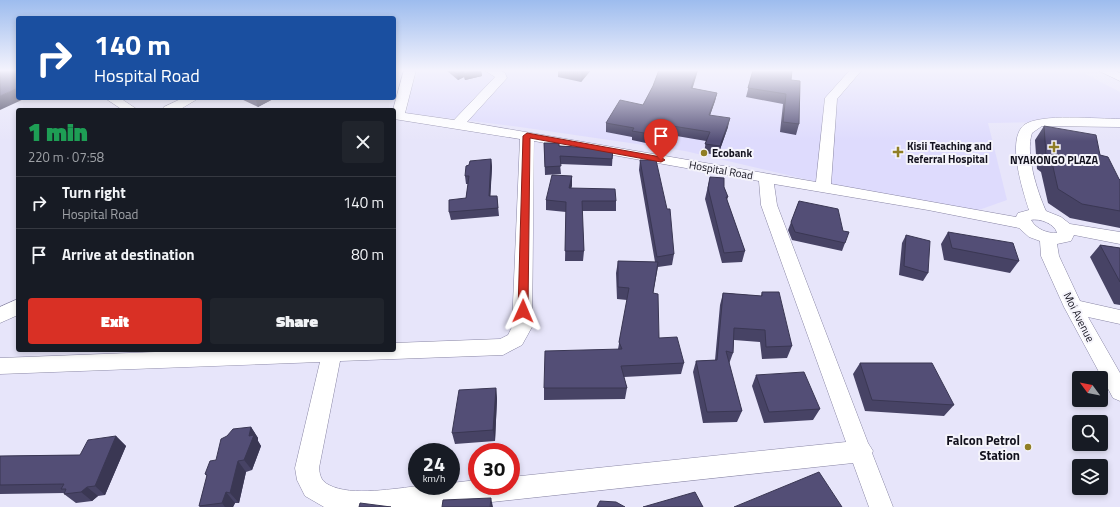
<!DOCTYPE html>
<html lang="en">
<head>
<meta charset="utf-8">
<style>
	:root { --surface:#171b24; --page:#20242c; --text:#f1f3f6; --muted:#9ea1a6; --line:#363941; --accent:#d93025 }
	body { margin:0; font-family:"Titillium Web",sans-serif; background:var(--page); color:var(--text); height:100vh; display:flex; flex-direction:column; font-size:15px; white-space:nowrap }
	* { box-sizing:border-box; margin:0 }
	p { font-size:13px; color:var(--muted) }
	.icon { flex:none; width:22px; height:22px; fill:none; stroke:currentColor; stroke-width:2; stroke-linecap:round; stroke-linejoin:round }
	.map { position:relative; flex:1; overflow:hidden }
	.sheet { position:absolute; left:16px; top:108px; width:380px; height:244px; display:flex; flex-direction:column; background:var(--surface); border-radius:4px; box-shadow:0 2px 6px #0003 }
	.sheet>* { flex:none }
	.guide { position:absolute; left:16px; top:16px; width:380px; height:84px; border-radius:4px; box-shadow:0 2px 6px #0003; background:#1a4fa0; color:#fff; overflow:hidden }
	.needle { width:26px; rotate:302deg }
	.buttons { position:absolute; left:1072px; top:371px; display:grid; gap:8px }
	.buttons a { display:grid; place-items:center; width:36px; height:36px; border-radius:4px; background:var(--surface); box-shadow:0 2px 6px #0003; font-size:20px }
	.speed { position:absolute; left:408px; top:443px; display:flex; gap:8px; font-size:20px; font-weight:700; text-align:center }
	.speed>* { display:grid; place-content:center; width:52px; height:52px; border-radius:50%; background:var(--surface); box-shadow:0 2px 6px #0003; line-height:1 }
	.speed small { font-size:10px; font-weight:400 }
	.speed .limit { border:6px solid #d22; background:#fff; color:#111 }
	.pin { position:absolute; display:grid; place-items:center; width:34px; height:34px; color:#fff; margin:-41px -17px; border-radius:50% 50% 50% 0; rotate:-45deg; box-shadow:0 0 4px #0007 }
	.pin .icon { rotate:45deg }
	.me { position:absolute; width:44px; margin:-22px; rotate:1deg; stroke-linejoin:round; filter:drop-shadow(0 0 3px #0008) }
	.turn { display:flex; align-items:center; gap:14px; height:84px; padding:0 12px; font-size:18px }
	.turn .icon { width:52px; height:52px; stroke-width:2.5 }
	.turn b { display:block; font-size:28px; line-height:34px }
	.round { display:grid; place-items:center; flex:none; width:42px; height:42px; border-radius:4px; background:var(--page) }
	.summary { display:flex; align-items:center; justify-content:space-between; height:68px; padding:0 12px }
	h1 { font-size:24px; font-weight:800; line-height:30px; color:#1e9e55 }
	.primary-button { display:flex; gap:8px; margin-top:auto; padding:8px 12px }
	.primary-button a { flex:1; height:46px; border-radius:4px; background:var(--accent); color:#fff; font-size:16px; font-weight:800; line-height:46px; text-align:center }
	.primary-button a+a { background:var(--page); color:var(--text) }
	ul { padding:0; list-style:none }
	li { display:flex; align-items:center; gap:12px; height:52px; padding:0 12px; border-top:1px solid var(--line) }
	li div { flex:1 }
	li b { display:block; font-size:15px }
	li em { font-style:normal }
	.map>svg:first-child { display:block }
	.built { fill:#dedbfd }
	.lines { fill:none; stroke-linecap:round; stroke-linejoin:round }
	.minor-casing { stroke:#8986a5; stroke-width:1 }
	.minor { fill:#fff; fill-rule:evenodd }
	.wall { fill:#474365 }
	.shaded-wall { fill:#3a3753 }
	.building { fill:#534e76; stroke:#3a3753 }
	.route { fill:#d93025; stroke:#8d1f18 }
	.poi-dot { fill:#907e25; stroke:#f5f4fb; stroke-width:1.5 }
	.labels { text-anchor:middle; stroke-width:4; stroke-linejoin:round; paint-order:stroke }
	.poi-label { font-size:11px; font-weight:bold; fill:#12111d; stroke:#f5f4fb; text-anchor:start }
	.street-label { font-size:11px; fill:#12111d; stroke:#f5f4fb }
	.near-poi-label { font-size:13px; font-weight:bold; fill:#12111d; stroke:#f5f4fb; text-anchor:end }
</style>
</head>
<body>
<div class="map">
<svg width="1120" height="507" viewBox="0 0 1120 507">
	<rect width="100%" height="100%" fill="#e7e5fa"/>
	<path class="built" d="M420,70H1078L1120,92V121L988,123L1007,200L976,211L813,181L685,151L520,127L407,113L411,88Z"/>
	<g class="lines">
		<g class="minor-casing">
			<path id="minor" d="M404,70H416L405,113L454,120L495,77L484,70H499L505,73L507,78L467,122L816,182L825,98L850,70H862L837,99L831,184L1016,217L1018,213L1029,210C1023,191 1006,140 1024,125C1040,113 1098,119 1120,119V127L1042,126L1032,133C1025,154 1037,191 1046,211L1061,217L1070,224L1120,232V244L1074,235L1071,241L1057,244L1059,256L1080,301L1120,310V324L1088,317L1120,373V401L1113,398L1064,307L1041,256L1040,241L1029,237L1019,228L928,210L774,184L777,205L868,443L873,451L872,453L893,507H869L853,463L446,507H324L305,496L297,480L295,468L320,362L0,374V358L207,350H394V343L500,339L508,335L512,327L520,139L394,119L393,110ZM534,141L759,181L761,205L846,442L511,477V486H477V480L451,483V486C441,486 430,485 420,486C396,488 352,497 329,485C321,481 320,476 319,468L340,361L503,355L522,345L532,327ZM1031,220C1040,218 1055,224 1057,233C1047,233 1037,230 1031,220Z
				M1099,70H1114L1120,73V81L1101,72Z
				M105,98H120L138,110H123Z
				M183,98H199L179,110H163L164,107Z
				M18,299V315L0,323V307Z"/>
		</g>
		<use href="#minor" class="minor"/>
	</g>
	<path class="wall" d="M446,70H481L482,76L465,80L464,77L458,80Z
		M558,70H591L581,82L558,77Z
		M659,70H698L692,88L717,93L715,101L710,115L728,127L718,155L704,153L706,141L659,133L655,145L632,140V137L606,132V123L643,105L653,86Z
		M753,70L791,80L799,124L796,135L780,132L783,104L746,97Z
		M239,98H275L258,107Z
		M1044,126L1100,155L1119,179L1120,180V228L1070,218L1048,203L1041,172L1037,169L1035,140Z
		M544,143L559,146L613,149L612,166L560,164L561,174L545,175Z
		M491,159L492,167L490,196H497L499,216L451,220L449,212L466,198L468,184H466L465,176Z
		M640,160L674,254L672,265L658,267L653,293L659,338L684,363L681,374L624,377L627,388L625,399L544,400V388L618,349L627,300L617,299L616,273L618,261L655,262L639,170Z
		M572,176L571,188L616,201V211H582L584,251L583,261H565L566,212L546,210V200Z
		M710,177L724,187L728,197L727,200L745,251L742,262L722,263L705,199Z
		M799,201L845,243L842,251L792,240L788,230Z
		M948,232L1019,261L1010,273L944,260L941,244Z
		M906,235L928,273L923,281L899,275L902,243Z
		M1100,245L1120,248V305L1114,304L1090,257Z
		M762,292L792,346L787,358L762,359L760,342L734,340L733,353L729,364L742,411L737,422L703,423L693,372L696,361L715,360L720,305L723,293L761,296Z
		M860,363L954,405L944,416L865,411L853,374Z
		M756,375L820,409L813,420L764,423L752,386Z
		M496,388L497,399L495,441L455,444L452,433Z
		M251,427L258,438V441L261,446L252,470L246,472L239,503H235L233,507H200L199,506L207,476L205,474L216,460Z
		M116,436L126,446L105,495L98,496L92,501L76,503L64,494L65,493L0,494V456L80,455Z"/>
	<path class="shaded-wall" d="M481,70L482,76L465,80L464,74Z
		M583,70H591L581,82L582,71Z
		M697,70H698L690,97L691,88Z
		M463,71L464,77L458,80L457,74Z
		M18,88V98H26L0,110V96Z
		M717,93L715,101L707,124L709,115Z
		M255,98H275L258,107Z
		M730,118L728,127L718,155L720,146Z
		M660,124L659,133L655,145L656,135Z
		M491,159L492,167L490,204L489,196Z
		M572,176V186L569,198V188Z
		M496,388L497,399L495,441L493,430Z
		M251,427L258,438V441L261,446L252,470L244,460Z
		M116,436L126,446L105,495L95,486Z
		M238,461L246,472L239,503L230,493Z
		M87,487L98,496L92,501L81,492Z
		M226,492L235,503L233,507H225L222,503Z
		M491,498L493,507H490Z"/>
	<path class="building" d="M0,70H18V88L0,96Z
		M452,70H481L464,74L463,71L457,74Z
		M574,70H583L582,71Z
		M659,70H697L691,88L717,93L709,115L730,118L720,146L705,144L710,132L660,124L656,135L632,131L634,128L606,123L620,100L643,105L653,86Z
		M753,70H792L791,80L800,81L799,124L783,122L786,94L748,88Z
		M1044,126L1096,135L1100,155L1108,157L1119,179L1120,180V211L1082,204L1058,189L1051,158L1046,155Z
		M544,143H559V146L613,149L612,159L560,156L561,166L545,167Z
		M491,159L489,196H497L498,208L449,212V200L466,198L469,176H465L466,166L469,165L470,161Z
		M640,160H656L667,209H670L674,254L657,257Z
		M552,175L572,176L569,188L615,189L616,201H582L584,251H565L566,202L546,200Z
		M710,177L724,178V187L728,197H726L745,251L724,253L708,188Z
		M799,201L838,209L843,231L849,232L845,243L795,232L791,222Z
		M948,232L1013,243L1019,261L952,248Z
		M906,235L930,241L928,273L904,266Z
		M1100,245L1120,248V282Z
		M618,261L658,262L653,293L658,294L659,338L677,337L684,363L621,366L627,388H544L545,351L622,349L619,342L629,288L618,287Z
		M762,292H779L792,346L766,347L765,330L734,328L733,353L726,351L742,411L707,412L696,361L717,360L723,293L762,296Z
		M860,363H932L954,405L872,400Z
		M804,372L820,409L769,412L756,375Z
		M496,388L493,430L452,433L459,390Z
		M251,427L249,436L254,435L244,460L238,461L230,493L226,492L222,503L199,506L207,475L205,474L210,461L216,460L221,439L227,436L233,429Z
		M116,436L95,486L87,487L81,492L64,494L66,489H61L64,484L0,485V456L80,455L88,440Z
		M819,472L842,507H734Z
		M695,492L703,507H643Z
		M491,498L490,507H442L443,500Z
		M600,501L616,502L625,507H597Z
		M360,503L391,507H359Z"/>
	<linearGradient id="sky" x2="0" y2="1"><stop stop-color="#9dbcee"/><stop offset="0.5" stop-color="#f4f3fd"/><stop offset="1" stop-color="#f4f3fd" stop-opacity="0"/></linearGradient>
	<rect width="1120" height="141" fill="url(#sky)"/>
	<path class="route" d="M527,133L661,157L665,160L661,162L530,138L528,311L523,315L518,311L523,136Z"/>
	<g class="poi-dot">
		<path d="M1052 141h4v4h4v4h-4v4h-4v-4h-4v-4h4z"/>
		<path d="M896 146h4v4h4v4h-4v4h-4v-4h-4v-4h4z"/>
		<circle cx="704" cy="153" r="4"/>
		<circle cx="1028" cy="447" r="4"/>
	</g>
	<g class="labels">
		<g class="poi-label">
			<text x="907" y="150">Kisii Teaching and<tspan x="907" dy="13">Referral Hospital</tspan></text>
			<text x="712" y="157">Ecobank</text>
			<text x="1054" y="164" text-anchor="middle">NYAKONGO PLAZA</text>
		</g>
		<g class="street-label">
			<text transform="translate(721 170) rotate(10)" y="4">Hospital Road</text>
			<text transform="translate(1079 317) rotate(63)" y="4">Moi Avenue</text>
		</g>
		<g class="near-poi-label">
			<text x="1020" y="445">Falcon Petrol<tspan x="1020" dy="15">Station</tspan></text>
		</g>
	</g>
</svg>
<div class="buttons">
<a><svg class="needle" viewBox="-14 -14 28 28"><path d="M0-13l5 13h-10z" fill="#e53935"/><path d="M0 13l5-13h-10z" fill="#9ea1a6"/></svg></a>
<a><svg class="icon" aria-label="search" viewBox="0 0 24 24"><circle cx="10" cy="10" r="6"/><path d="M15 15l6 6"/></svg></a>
<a><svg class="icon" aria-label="layers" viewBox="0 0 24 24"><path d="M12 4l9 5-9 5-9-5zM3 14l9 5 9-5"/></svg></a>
</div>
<div class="speed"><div>24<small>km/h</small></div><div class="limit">30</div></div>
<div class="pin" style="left:661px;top:160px;background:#d93025"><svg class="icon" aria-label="arrive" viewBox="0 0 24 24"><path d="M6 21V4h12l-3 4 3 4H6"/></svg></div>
<svg class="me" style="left:523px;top:311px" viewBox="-20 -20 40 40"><path d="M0-17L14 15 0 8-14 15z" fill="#d93025" stroke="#fff" stroke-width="4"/></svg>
<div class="guide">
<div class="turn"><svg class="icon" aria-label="right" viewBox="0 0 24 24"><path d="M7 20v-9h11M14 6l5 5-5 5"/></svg><div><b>140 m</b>Hospital Road</div></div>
</div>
<section class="sheet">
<div class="summary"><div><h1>1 min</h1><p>220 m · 07:58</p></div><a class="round"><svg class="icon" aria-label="close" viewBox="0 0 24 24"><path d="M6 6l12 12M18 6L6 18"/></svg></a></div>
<ul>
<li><svg class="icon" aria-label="right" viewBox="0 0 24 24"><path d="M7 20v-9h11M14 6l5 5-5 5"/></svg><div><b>Turn right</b><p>Hospital Road</p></div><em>140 m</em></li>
<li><svg class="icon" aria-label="arrive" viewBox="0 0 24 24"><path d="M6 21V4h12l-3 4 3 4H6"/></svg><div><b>Arrive at destination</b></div><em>80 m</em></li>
</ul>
<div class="primary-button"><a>Exit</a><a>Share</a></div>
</section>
</div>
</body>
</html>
